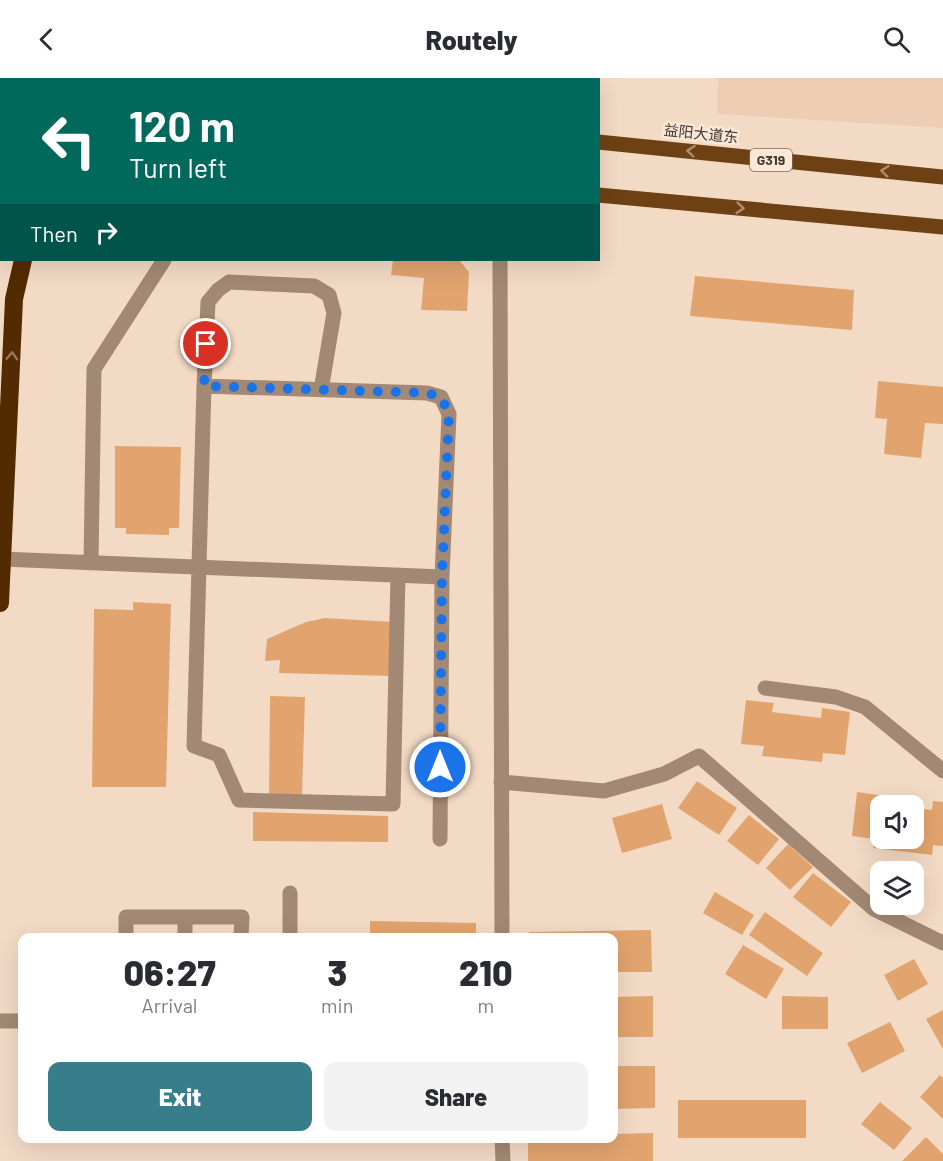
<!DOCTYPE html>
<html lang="en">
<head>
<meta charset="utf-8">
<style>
	:root { --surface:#fff; --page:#f2f2f3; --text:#2b2b33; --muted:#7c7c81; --accent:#377d8a }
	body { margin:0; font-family:Barlow,"Noto Sans SC",sans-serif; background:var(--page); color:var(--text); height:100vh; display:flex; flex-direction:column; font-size:22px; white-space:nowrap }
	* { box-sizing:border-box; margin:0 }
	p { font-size:20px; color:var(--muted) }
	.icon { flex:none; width:33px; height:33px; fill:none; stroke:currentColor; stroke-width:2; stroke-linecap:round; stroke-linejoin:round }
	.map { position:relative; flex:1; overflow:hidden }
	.panel { position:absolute; left:18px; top:855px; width:600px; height:210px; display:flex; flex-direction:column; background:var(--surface); border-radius:12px; box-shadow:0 6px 24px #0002 }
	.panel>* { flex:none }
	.top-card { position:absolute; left:0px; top:0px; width:600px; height:183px; box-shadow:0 6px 24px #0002; background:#00695c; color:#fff; overflow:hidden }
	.fabs { position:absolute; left:870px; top:717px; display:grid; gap:12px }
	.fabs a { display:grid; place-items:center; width:54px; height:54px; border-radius:12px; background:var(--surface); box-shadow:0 6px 24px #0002; font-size:30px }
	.pin { position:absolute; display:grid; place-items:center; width:51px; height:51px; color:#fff; margin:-26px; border:3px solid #fff; border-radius:50%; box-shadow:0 2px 6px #0007 }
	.me { position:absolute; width:66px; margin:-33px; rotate:0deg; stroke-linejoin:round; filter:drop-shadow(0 0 4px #0008) }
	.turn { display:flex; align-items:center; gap:21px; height:126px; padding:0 30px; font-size:27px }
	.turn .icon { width:78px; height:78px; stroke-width:2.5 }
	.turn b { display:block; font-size:42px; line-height:51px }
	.then { display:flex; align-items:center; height:57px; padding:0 30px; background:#0003; gap:12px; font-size:22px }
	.eta { display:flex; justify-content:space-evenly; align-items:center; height:102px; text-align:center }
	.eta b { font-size:36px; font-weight:800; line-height:42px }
	.action { display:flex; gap:12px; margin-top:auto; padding:12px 30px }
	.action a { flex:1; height:69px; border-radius:12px; background:var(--accent); color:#fff; font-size:24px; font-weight:800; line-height:69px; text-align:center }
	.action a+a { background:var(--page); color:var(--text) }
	header { display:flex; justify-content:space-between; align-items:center; height:78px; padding:0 30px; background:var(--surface); font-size:27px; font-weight:800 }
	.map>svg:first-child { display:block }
	.built { fill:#edceb4 }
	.building { fill:#e1a46f }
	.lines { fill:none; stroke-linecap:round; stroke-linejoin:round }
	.minor { stroke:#a38973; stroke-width:15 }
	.major { stroke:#6e4114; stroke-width:15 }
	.highway { stroke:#532b00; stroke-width:18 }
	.oneway { stroke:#ae8c6c }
	.oneway2 { stroke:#977756 }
	.route { stroke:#1a73e8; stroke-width:10; stroke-dasharray:0 18 }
	.labels { text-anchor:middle; stroke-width:5; stroke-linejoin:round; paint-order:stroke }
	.shield { fill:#fde8d7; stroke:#796b61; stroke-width:1.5 }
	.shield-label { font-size:14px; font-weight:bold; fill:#40362e }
	.street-label { font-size:15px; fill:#40362e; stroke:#fde8d7 }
</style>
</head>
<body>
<header><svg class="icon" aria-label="back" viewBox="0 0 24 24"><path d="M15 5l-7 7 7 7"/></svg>Routely<svg class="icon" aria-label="search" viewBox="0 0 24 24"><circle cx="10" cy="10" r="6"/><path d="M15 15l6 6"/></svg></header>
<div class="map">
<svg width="943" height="1083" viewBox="0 0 943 1083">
	<rect width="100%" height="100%" fill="#f3dac5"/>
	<path class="built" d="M718,0H943V50L717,36Z"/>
	<path class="building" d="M393,182H459L469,194L467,233L421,232L424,200L391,197Z
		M695,198L854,212L852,252L690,238Z
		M878,303L943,309V346L925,345L921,380L884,376L887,341L875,340Z
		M115,368L181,369L179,450H169V457L126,456V450H115Z
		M133,524L171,526L166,709H92L94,531L133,532Z
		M325,540L393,544L391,598L279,595L280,582L265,583L267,561L306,544Z
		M270,618L305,619L302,716H269Z
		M746,622L774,625L772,634L821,640L822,630L850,634L845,677L823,675L822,684L762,678L764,668L741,666Z
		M697,703L737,730L719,757L678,730Z
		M857,714L884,718L883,728H880V760H914V730L932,732L933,723L943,724V768L933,767L932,777L873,770L874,761L852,758Z
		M662,726L672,761L622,775L612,740Z
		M253,734L388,738V764L253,763Z
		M749,737L779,761L758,787L727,763Z
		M788,766L813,789L790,812L766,790Z
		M813,795L851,824L831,849L793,819Z
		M715,814L754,837L742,857L703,835Z
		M765,834L823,875L807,898L749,857Z
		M370,843L476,845V860H370Z
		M651,852L652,894H614V860H529V854Z
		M743,867L784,891L766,921L725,896Z
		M914,881L928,906L898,923L884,897Z
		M653,918V959H614V919Z
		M782,918L828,919V951H782Z
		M943,932V971L926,941Z
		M890,944L905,973L862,995L847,965Z
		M614,988H655V1030L614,1031Z
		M940,997L943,1000V1041L920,1019Z
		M678,1022H806V1060H678Z
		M880,1024L912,1050L894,1072L861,1046Z
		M653,1055V1083H528V1060H614V1056Z
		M926,1059L943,1076V1083H902Z"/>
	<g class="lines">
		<path class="minor" d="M500,182L502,860
			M204,308L208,224L218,212L229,204L314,208L329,217L334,235L321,312
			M2,481L442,499L449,336L441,319L427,315L204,308L194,668L219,677L239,722L393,726L398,497
			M91,485L94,291L164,182
			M765,610L836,619L865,629L943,693
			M501,704L604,713L664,696L699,678L874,831L943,865
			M440,761L442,499
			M126,860V839H242L241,860
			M185,860V839
			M290,860V815
			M0,943H22
			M502,1060L503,1083"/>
		<path class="major" d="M142,0L146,2
			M598,64L943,99
			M598,117L943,149"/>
		<path class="highway" d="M69,0L70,2
			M0,137L2,136
			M0,525L14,221L23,182"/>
	</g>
	<defs><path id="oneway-chevron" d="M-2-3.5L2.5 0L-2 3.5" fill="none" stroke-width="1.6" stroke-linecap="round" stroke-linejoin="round" transform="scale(1.5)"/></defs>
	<g class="oneway">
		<use href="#oneway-chevron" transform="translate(691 73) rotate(-174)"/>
		<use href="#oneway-chevron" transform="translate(885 93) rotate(-174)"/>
		<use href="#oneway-chevron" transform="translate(740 130) rotate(5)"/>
	</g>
	<use class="oneway2" href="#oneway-chevron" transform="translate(12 278) rotate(-87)"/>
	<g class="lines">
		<path class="route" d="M206,266L204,308L427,315L441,319L449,336L442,499L440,689"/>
	</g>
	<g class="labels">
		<rect class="shield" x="750" y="71" width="42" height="22" rx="4.5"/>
		<g class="shield-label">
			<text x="771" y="87">G319</text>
		</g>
		<g class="street-label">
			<text transform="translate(701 56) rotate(6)" y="5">益阳大道东</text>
		</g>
	</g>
</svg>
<div class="fabs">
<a><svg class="icon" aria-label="sound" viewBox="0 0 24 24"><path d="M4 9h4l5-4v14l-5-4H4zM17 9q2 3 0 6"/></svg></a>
<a><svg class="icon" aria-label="layers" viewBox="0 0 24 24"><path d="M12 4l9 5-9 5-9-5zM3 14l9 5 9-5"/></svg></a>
</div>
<div class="pin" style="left:206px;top:266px;background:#d93025"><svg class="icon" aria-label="arrive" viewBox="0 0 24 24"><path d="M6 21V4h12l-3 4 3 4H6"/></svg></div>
<svg class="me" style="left:440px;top:689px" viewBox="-20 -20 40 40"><circle r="17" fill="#1a73e8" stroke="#fff" stroke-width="3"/><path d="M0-11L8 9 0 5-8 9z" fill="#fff"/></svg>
<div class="top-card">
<div class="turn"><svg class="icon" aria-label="left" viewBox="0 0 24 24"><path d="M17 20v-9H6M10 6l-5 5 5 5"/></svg><div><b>120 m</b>Turn left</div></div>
<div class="then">Then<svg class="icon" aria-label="right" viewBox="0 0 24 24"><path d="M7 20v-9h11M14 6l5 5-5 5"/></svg></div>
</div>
<section class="panel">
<div class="eta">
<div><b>06:27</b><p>Arrival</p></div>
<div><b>3</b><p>min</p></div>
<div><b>210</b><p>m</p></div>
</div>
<div class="action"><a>Exit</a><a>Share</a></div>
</section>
</div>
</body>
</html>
